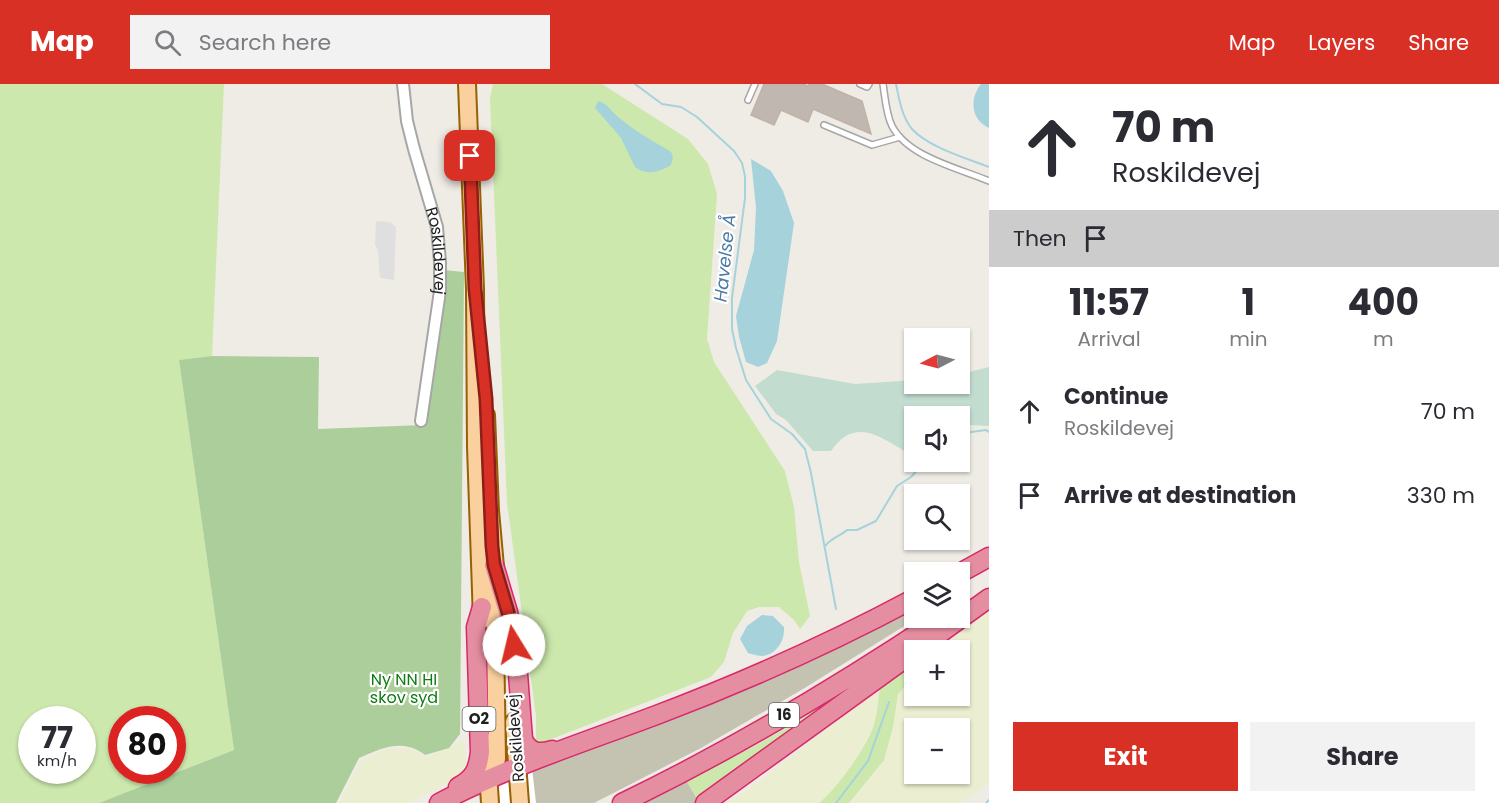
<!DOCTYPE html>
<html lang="en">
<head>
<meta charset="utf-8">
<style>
	:root { --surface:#fff; --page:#f2f2f3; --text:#2b2b33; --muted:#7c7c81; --accent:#d93025 }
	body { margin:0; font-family:Poppins,sans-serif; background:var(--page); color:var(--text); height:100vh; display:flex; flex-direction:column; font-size:22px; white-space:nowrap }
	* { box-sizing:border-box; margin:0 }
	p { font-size:20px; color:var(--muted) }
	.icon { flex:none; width:33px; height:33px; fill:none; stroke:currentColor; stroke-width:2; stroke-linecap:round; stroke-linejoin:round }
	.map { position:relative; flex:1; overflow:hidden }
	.drawer { display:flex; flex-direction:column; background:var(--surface); width:510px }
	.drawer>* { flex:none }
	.hud { background:#fff; color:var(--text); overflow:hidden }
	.needle { width:39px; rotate:264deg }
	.fabs { position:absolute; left:904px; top:244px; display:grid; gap:12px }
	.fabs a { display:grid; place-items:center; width:66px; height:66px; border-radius:0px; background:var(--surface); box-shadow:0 2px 4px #0004; font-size:30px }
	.speed { position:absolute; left:18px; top:622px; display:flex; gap:12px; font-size:30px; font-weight:700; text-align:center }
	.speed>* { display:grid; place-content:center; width:78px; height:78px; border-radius:50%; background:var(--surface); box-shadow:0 2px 4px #0004; line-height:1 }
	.speed small { font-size:15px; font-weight:400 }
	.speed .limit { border:9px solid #d22; background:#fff; color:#111 }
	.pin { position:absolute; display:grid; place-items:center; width:51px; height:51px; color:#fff; margin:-26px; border-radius:12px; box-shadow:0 3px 9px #0006 }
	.me { position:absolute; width:66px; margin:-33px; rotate:351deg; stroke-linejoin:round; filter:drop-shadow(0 0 4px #0008) }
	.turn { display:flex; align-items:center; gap:21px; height:126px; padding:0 24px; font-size:27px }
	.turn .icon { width:78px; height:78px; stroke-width:2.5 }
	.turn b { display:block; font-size:42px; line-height:51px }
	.then { display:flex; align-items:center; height:57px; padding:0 24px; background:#0003; gap:12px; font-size:22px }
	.eta { display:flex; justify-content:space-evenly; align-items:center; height:102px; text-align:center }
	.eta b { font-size:36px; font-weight:700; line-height:42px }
	.cta { display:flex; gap:12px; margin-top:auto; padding:12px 24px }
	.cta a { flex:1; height:69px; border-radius:0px; background:var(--accent); color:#fff; font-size:24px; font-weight:700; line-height:69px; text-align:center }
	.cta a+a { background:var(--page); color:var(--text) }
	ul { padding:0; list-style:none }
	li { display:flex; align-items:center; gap:18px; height:84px; padding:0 24px }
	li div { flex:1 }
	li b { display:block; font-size:22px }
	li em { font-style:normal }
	header { display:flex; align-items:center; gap:36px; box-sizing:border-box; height:84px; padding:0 30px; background:var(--accent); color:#fff }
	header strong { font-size:28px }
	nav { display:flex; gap:33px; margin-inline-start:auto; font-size:21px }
	.search { width:420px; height:54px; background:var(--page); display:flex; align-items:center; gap:15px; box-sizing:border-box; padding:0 21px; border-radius:0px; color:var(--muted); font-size:22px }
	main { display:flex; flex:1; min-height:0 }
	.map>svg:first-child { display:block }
	.construction { fill:#c4c3b1 }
	.farmland { fill:#eceed1; fill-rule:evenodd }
	.grass { fill:#cce8ac; fill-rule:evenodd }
	.forest { fill:#abce9b }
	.wetland { fill:#c2ddd0 }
	.parking { fill:#dfdfdf }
	.water { fill:#a6d2dc }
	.pier { fill:#fff }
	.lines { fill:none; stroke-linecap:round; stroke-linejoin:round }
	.stream { stroke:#a6d2dc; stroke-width:2 }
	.building { fill:#c0b7b1; stroke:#c1b2a8; stroke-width:1.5 }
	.lane-casing { stroke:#a6a6a6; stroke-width:8 }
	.street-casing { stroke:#a6a6a6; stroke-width:14 }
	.primary-casing { stroke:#966103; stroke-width:20 }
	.highway-casing { stroke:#d8286a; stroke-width:21 }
	.lane { stroke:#fff; stroke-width:5 }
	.street { stroke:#fff; stroke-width:10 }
	.primary { stroke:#fad09f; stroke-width:16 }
	.highway { stroke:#e58ea1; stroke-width:18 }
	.route-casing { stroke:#8d1f18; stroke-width:15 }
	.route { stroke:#d93025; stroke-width:10 }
	.labels { text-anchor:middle; stroke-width:4.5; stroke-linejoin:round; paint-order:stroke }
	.shield { fill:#fff; stroke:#626262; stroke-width:1.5 }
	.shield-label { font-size:15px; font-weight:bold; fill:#1f1f1f }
	.street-label { font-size:16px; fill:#1f1f1f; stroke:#fff }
	.park-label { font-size:16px; fill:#0e7c13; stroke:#fff }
	.water-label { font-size:18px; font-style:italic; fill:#4a7aa5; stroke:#fff }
</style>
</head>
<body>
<header>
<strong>Map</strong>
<div class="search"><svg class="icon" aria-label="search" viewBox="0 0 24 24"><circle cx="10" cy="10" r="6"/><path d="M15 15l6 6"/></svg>Search here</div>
<nav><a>Map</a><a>Layers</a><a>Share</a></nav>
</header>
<main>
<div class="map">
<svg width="989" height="719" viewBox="0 0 989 719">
	<rect width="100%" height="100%" fill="#efece5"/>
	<path class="construction" d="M915,509V534H917L914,536L803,605L701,664L594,719H504L501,695L578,667Z
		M686,696L699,718L697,719H638Z"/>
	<path class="farmland" d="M989,524V700L961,719H849L884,676L893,643L898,610L915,591V612H960V567H937ZM915,645H960V690H915Z
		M880,604L875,639L858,672L830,711L819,719H724L748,706Z
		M464,656L468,689L409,719H339L361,676L386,665H412L426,674Z"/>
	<path class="grass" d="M0,0H224L212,272L179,276L234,666L99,719H0ZM32,636H82V687H32ZM122,636H172V687H122Z
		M493,0H602L688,55L708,80L717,110L707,255L714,278L785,387L794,423L799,478L810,532L800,545L794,536L779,523H759L747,527L733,549L724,578L711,593L536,661V632L507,419L490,14Z
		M915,580V591L898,610L893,643L884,676L849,719H819C837,705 870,659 875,637C878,626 878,615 880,604Z
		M865,592L867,595L699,718L686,696L751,664L800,636Z"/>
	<path class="forest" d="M444,186L464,188L460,650L449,664L425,671C403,654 382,664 359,674L336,719H99L234,666L179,276L212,272L319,273L318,345L424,341Z"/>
	<path class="wetland" d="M989,283V342L968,341L960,346V333H915V368L909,370C881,353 855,332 831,367H813L786,336L776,330L755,302L777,286L855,300L915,296V300H960V290Z"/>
	<path class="parking" d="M376,137L390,138L396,143L394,196L380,194L378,166L375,161Z"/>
	<path class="water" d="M981,0H989V44C971,36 969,15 981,0Z
		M598,17C607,19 610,26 617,32C633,46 653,57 671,68L673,73L671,81C660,88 646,92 635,83L621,54L595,24Z
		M751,75L771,87L783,107L794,139L777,257L767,279L758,283L746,278L739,253L736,232L754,166L756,124Z
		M762,531L773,532L784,543C785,556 777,570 763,572C758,572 752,570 748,569L740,555L747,542Z"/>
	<path class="pier" d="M532,684L536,719H483L482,704Z"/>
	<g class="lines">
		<path class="stream" d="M635,0L662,20L681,23L697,33L734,67L742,79L745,92V114L732,214V245L736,264L746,296L771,335L792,350L805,365L811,389L836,525
			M896,0C899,15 902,33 912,45C928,63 966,74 989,83
			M960,352L964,349L986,346L989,348
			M826,461C832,454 840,452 847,446H857L876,437L897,402L911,393L921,382L927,378
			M836,719L868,677L889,618
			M986,719L989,716"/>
	</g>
	<path class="building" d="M764,0H803L808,2L809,0H822L862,17L871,50L813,25L808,38L781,26L774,41L751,31Z"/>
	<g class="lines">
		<g class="lane-casing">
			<path id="lane" d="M860,0L867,3L869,0
				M883,0C885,13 886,30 892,42C908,73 958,84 989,97
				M748,16L755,0
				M824,41L872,61L900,53"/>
		</g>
		<g class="street-casing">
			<g id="street">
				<path id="s1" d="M403,0L407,37L414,65L437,143L440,178V207L421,337"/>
			</g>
		</g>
		<g class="primary-casing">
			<path id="primary" d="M467,0L475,205L476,363L482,536
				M486,331L490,427L496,494
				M494,491L497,675
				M514,638L520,719
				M486,658L490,719"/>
		</g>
		<g class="highway-casing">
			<path id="highway" d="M494,481L508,528L517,577L523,655C529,669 539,670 552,666
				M960,489L989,473
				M458,703C474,694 478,686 480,668L476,543L482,523
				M439,719C507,683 582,659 654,632C744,598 831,559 915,514
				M622,719C732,666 839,602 941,534
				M705,719L989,514"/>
		</g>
		<use href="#lane" class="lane"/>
		<use href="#street" class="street"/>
		<use href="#primary" class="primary"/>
		<use href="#highway" class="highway"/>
	</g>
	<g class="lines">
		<g class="route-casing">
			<path id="route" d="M470,72L475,205L486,315L492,462L494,481L508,528L514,561"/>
		</g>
		<use href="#route" class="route"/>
	</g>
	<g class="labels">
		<g class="shield">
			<rect x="769" y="619" width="30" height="24" rx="4.5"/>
			<rect x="462.5" y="623" width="33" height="24" rx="4.5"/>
		</g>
		<g class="shield-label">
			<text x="784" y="636">16</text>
			<text x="479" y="640">O2</text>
		</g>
		<g class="street-label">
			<text dy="6" stroke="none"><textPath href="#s1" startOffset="171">Roskildevej</textPath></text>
			<text transform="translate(515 654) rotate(-94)" y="6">Roskildevej</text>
		</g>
		<g class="park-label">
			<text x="404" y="601">Ny NN HI<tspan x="404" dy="18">skov syd</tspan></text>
		</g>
		<g class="water-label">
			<text transform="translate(725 174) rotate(-84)" y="6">Havelse Å</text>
		</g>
	</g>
</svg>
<div class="fabs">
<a><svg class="needle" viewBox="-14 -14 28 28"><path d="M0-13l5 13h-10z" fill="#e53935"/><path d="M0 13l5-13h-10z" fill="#7c7c81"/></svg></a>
<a><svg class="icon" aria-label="sound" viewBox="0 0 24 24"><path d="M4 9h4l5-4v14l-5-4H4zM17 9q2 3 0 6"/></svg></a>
<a><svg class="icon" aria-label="search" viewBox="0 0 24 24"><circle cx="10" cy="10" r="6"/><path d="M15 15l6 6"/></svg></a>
<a><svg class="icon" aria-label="layers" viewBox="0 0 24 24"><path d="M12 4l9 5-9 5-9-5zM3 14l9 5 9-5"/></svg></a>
<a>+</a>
<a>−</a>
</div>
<div class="speed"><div>77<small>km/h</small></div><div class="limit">80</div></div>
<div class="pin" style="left:470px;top:72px;background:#d93025"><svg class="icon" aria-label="arrive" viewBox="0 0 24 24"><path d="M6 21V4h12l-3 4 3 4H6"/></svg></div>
<svg class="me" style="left:514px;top:561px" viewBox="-20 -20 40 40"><circle r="19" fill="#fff"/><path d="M0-13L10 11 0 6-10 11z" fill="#d93025"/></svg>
</div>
<section class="drawer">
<div class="hud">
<div class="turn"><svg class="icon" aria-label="ahead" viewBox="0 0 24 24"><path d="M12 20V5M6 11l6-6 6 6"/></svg><div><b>70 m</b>Roskildevej</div></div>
<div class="then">Then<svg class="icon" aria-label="arrive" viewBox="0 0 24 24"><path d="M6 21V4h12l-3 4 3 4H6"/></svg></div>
</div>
<div class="eta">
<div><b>11:57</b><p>Arrival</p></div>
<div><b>1</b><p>min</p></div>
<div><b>400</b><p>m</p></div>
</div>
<ul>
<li><svg class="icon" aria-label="ahead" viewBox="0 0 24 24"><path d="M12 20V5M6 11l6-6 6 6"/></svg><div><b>Continue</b><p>Roskildevej</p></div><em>70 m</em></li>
<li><svg class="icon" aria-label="arrive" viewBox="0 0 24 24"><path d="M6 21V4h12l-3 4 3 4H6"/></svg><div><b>Arrive at destination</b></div><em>330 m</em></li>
</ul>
<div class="cta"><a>Exit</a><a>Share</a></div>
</section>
</main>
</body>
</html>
